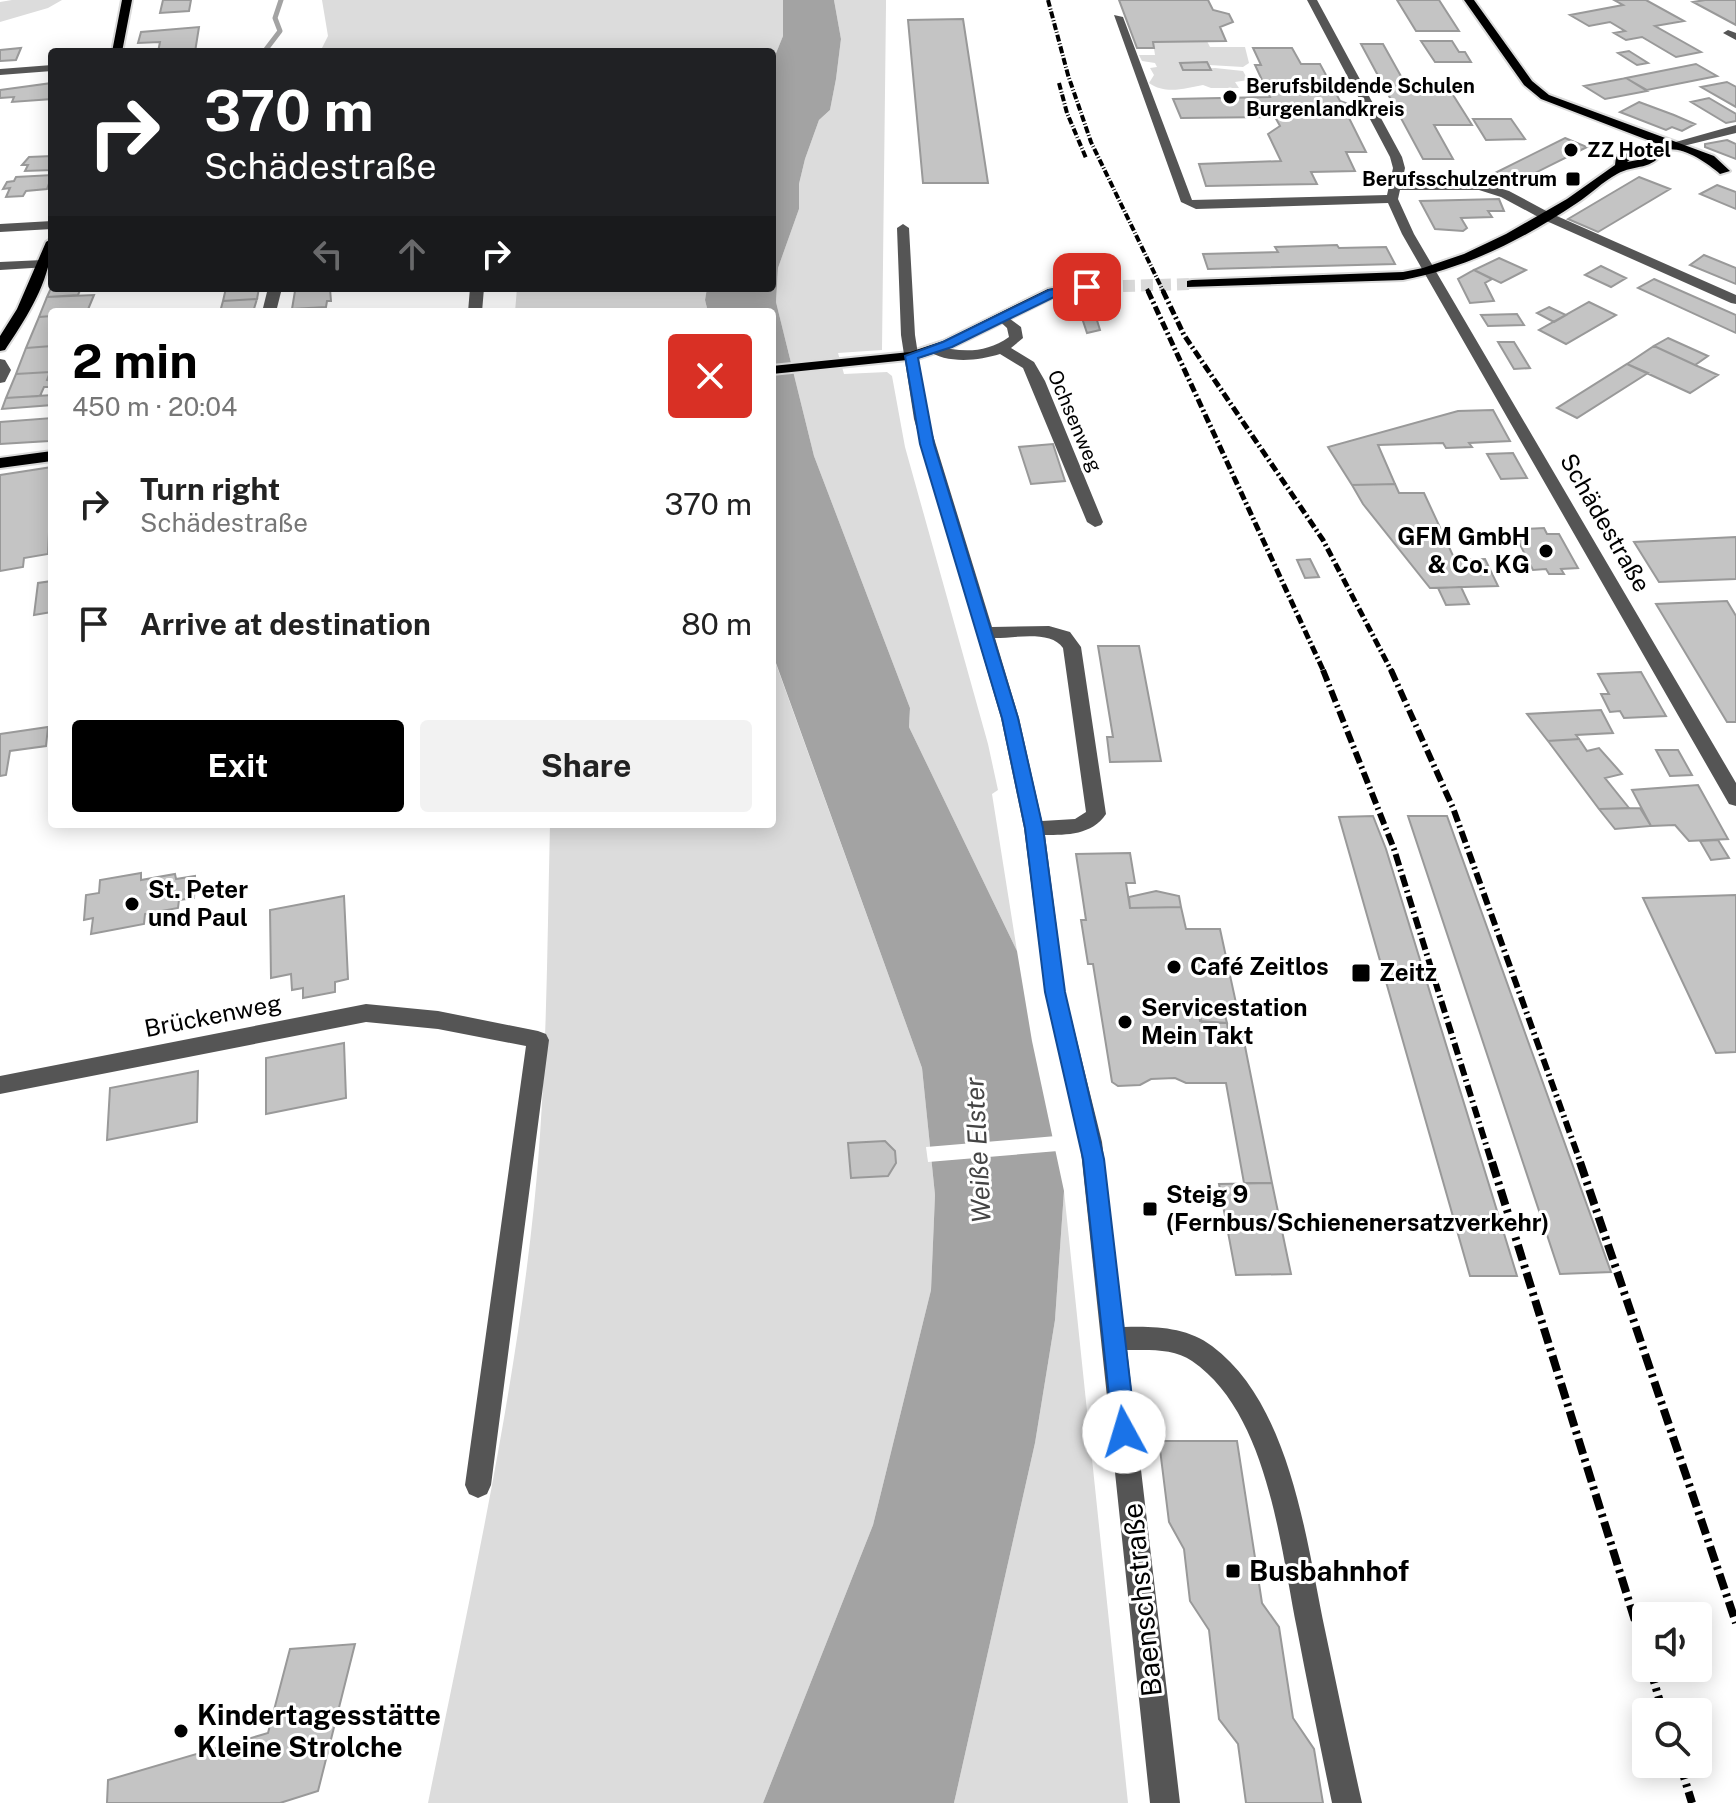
<!DOCTYPE html>
<html lang="en">
<head>
<meta charset="utf-8">
<style>
	:root { --surface:#fff; --page:#f2f2f2; --text:#222; --muted:#767676; --accent:#000 }
	body { margin:0; font-family:"Public Sans",sans-serif; background:var(--page); color:var(--text); height:100vh; display:flex; flex-direction:column; font-size:30px; white-space:nowrap }
	* { box-sizing:border-box; margin:0 }
	p { font-size:26px; color:var(--muted) }
	.icon { flex:none; width:44px; height:44px; fill:none; stroke:currentColor; stroke-width:2; stroke-linecap:round; stroke-linejoin:round }
	.map { position:relative; flex:1; overflow:hidden }
	.details { position:absolute; left:48px; top:308px; width:728px; height:520px; display:flex; flex-direction:column; background:var(--surface); border-radius:8px; box-shadow:0 4px 20px #0003 }
	.details>* { flex:none }
	.guide { position:absolute; left:48px; top:48px; width:728px; height:244px; border-radius:8px; box-shadow:0 4px 20px #0003; background:#202124; color:#fff; overflow:hidden }
	.controls { position:absolute; left:1632px; top:1602px; display:grid; gap:16px }
	.controls a { display:grid; place-items:center; width:80px; height:80px; border-radius:8px; background:var(--surface); box-shadow:0 4px 20px #0003; font-size:40px }
	.pin { position:absolute; display:grid; place-items:center; width:68px; height:68px; color:#fff; margin:-34px; border-radius:16px; box-shadow:0 4px 12px #0006 }
	.me { position:absolute; width:88px; margin:-44px; rotate:354deg; stroke-linejoin:round; filter:drop-shadow(0 0 6px #0008) }
	.turn { display:flex; align-items:center; gap:28px; height:168px; padding:0 24px; font-size:36px }
	.turn .icon { width:104px; height:104px; stroke-width:2.5 }
	.turn b { display:block; font-size:56px; line-height:68px }
	.lanes { display:flex; align-items:center; height:76px; padding:0 24px; background:#0003; justify-content:center; gap:40px; direction:ltr }
	.lanes .off { opacity:.35 }
	.round { display:grid; place-items:center; flex:none; width:84px; height:84px; border-radius:8px; background:var(--page) }
	.headline { display:flex; align-items:center; justify-content:space-between; height:136px; padding:0 24px }
	h1 { font-size:48px; font-weight:700; line-height:60px; color:var(--accent) }
	.button { display:flex; gap:16px; margin-top:auto; padding:16px 24px }
	.button a { flex:1; height:92px; border-radius:8px; background:var(--accent); color:#fff; font-size:32px; font-weight:700; line-height:92px; text-align:center }
	.button a+a { background:var(--page); color:var(--text) }
	ul { padding:0; list-style:none }
	li { display:flex; align-items:center; gap:24px; height:120px; padding:0 24px }
	li div { flex:1 }
	li b { display:block; font-size:30px }
	li em { font-style:normal }
	.map>svg:first-child { display:block }
	.green { fill:#dcdcdc }
	.water { fill:#a3a3a3 }
	.pier { fill:#fff }
	.lines { fill:none; stroke-linecap:round; stroke-linejoin:round }
	.stream { stroke:#a3a3a3; stroke-width:5 }
	.building { fill:#c4c4c4; stroke:#999; stroke-width:2 }
	.major-tunnel { stroke:#d9d9d9; stroke-width:12; stroke-dasharray:12 6; stroke-linecap:butt }
	.major-casing { stroke:#dbdbdb; stroke-width:4 }
	.minor { fill:#555; fill-rule:evenodd }
	.major { fill:#000; fill-rule:evenodd }
	.rail-far3 { stroke:#000; stroke-width:4; stroke-dasharray:7 2 1 2; stroke-linecap:butt }
	.rail-far2 { stroke:#000; stroke-width:5; stroke-dasharray:9 3 2 3; stroke-linecap:butt }
	.rail-far1 { stroke:#000; stroke-width:6; stroke-dasharray:12 4 2 4; stroke-linecap:butt }
	.rail { stroke:#000; stroke-width:8; stroke-dasharray:16 5 3 5; stroke-linecap:butt }
	.route { fill:#1a73e8; stroke:#114b97; stroke-width:2 }
	.poi-dot { fill:#000; stroke:#fff; stroke-width:3 }
	.labels { text-anchor:middle; stroke-width:6; stroke-linejoin:round; paint-order:stroke }
	.far-poi-label { font-size:20px; font-weight:bold; fill:#000; stroke:#fff; text-anchor:start }
	.far-street-label { font-size:20px; fill:#000; stroke:#fff }
	.street-label { font-size:24px; fill:#000; stroke:#fff }
	.poi-label { font-size:24px; font-weight:bold; fill:#000; stroke:#fff; text-anchor:start }
	.water-label { font-size:26px; font-style:italic; fill:#444; stroke:#fff }
	.near-poi-label { font-size:28px; font-weight:bold; fill:#000; stroke:#fff; text-anchor:start }
	.near-street-label { font-size:28px; fill:#000; stroke:#fff }
</style>
</head>
<body>
<div class="map">
<svg width="1736" height="1803" viewBox="0 0 1736 1803">
	<rect width="100%" height="100%" fill="#fff"/>
	<path class="green" d="M12,0H62L48,8L0,22V2Z
		M322,0H783V36L772,63V52H320L328,36Z
		M834,0H886V6L882,350L838,353L844,374L887,372L892,376L905,447L988,744L998,790L992,794L1017,951L909,727L910,708L814,456L776,302L778,268L799,209V184L805,159L819,120L830,110L836,79L841,39Z
		M1207,41L1210,47H1245L1249,63L1243,67L1209,65L1207,62L1181,63L1183,70L1215,68L1243,71L1248,80L1235,82L1239,88H1211L1203,85C1186,88 1166,95 1149,83L1154,75L1150,68L1157,67L1155,63L1142,61L1139,55H1155L1153,42Z
		M517,288H707L705,300L708,312H515Z
		M772,653L922,1068L935,1195L931,1290L873,1525L763,1803H428C468,1605 513,1407 534,1206C547,1079 547,951 550,824H772Z
		M1064,1191L1128,1803H954L1035,1443L1055,1320Z"/>
	<path class="water" d="M783,0H834L841,39L836,79L830,110L819,120L805,159L799,184V209L778,268L776,302L814,456L910,708L909,727L1017,951L1032,1041L1064,1191L1055,1320L1035,1443L954,1803H763L873,1525L931,1290L935,1195L922,1068L772,652V312H708L705,300L707,288H772V63L783,36Z"/>
	<path class="pier" d="M1056,1136L1058,1151L928,1162L926,1147Z"/>
	<g class="lines">
		<path class="stream" d="M264,52L280,31L275,18L281,0"/>
	</g>
	<path class="building" d="M163,0H191L189,11L160,13Z
		M1208,0L1213,10L1229,14L1233,22L1220,27L1226,41L1153,42L1154,48H1137L1119,0Z
		M1397,0H1439L1459,31H1416Z
		M1614,0H1646L1684,21L1655,26L1701,52L1676,57L1642,37L1626,40L1614,33L1625,31L1610,22L1589,26L1570,15L1623,5Z
		M1705,0H1736V25L1693,2Z
		M963,19L988,183H923L908,20Z
		M199,27L195,52H158L160,42L138,43L141,32Z
		M1421,41H1452L1459,52H1465L1471,62H1435Z
		M1361,44H1383L1407,87H1448L1472,125H1434L1453,159H1423Z
		M21,48L16,60L0,61V50Z
		M1253,48H1292L1301,64H1320L1340,101L1346,103L1344,108L1366,152H1346L1355,171L1311,172L1317,184L1206,186L1199,164L1281,161L1268,134L1280,126L1275,117L1181,118L1173,99L1270,97L1255,65H1261Z
		M1629,51L1648,63L1637,65L1618,53Z
		M1207,62L1211,70H1183L1180,63Z
		M1696,64L1717,76L1647,90L1626,78Z
		M1626,78L1647,91L1605,99L1584,86Z
		M1727,82L1736,87V107L1701,87Z
		M52,83V99L12,102L14,97L0,98V90Z
		M1709,98L1736,114V121L1726,123L1691,102Z
		M1639,102L1674,115L1695,124L1682,131L1672,127L1666,130L1620,112Z
		M1473,119H1511L1525,139L1486,140Z
		M1565,138L1587,147L1519,181L1497,172Z
		M1727,140L1736,144V159L1705,147V144Z
		M52,156V170L25,171L28,165H22L29,157Z
		M52,175L47,189L26,191L23,196L6,197L10,188L3,189L7,182L14,181L16,177Z
		M1639,177L1670,189L1598,232L1568,219Z
		M1717,185L1736,192V209L1700,194Z
		M1499,199L1504,211H1488L1492,217L1461,218L1467,228L1463,231L1435,229L1420,201Z
		M1337,245L1339,248L1386,247L1395,264L1208,269L1203,254L1278,252L1275,247Z
		M1704,255L1736,268V284L1690,265Z
		M1499,258L1526,270L1501,283L1474,270Z
		M1601,266L1626,278L1611,287L1585,275Z
		M1474,270L1492,279L1485,283L1494,301L1470,303L1458,279Z
		M1654,279L1736,315V333L1638,288Z
		M52,286V288H81L78,295L47,297Z
		M226,288H259L257,299L223,301Z
		M330,289L331,301H327L326,307L292,309L295,291Z
		M94,295L87,312H52V316L39,317L47,297Z
		M257,299L253,312H220L223,301Z
		M1589,302L1616,315L1566,344L1539,330Z
		M1549,307L1566,315L1554,322L1537,313Z
		M1092,314L1096,317L1100,330L1087,333L1081,315Z
		M1517,314L1524,325L1488,326L1481,315Z
		M52,316V346L26,348L39,317Z
		M1668,338L1708,356L1695,365L1654,346Z
		M1498,342H1514L1530,368L1514,369Z
		M52,346L50,372L16,374L26,348Z
		M1654,346L1695,365L1718,375L1690,393L1627,364Z
		M1627,364L1648,373L1577,418L1557,408Z
		M50,372L47,380L52,381L50,387H44L40,396L6,398L16,374Z
		M52,395V405L2,409L6,398Z
		M1493,410L1510,441L1469,443L1472,447L1446,448L1443,443L1378,445L1395,484L1352,485L1328,447L1458,411Z
		M52,418L49,441L0,444V422Z
		M1053,444L1065,481L1031,484L1019,447Z
		M1513,453L1527,478L1501,479L1487,454Z
		M52,467L48,554L24,558L23,567L0,571V475Z
		M1395,484L1399,493H1424L1455,560L1485,559L1498,586L1430,588L1363,504L1352,485Z
		M1544,528L1547,534H1559L1578,568L1561,569L1564,574H1549L1546,569L1533,570L1515,535L1528,534L1525,529Z
		M1736,537V579L1659,582L1634,542Z
		M1310,559L1319,577L1305,578L1297,560Z
		M52,581V612L34,615L38,583Z
		M1461,587L1469,604L1446,605L1438,588Z
		M1727,601L1736,616V722H1727L1656,604Z
		M1098,646H1139L1161,761L1110,762L1107,737H1113Z
		M1641,672L1666,716L1624,718L1620,711L1610,712L1601,694H1609L1598,674Z
		M1601,710L1613,733L1576,735L1579,739L1548,741L1527,714Z
		M48,727L46,746L10,751L6,775L0,776V734Z
		M1579,739L1587,751L1599,748L1622,774L1605,778L1629,808L1599,809L1548,741Z
		M1656,750H1678L1692,775L1670,776Z
		M1698,785L1728,839L1689,841L1675,825L1651,826L1632,790Z
		M1640,808L1651,826L1615,829L1599,809Z
		M1373,816L1386,849L1517,1276H1470L1339,817Z
		M1408,816H1447L1611,1272L1560,1274Z
		M1718,840L1729,858L1711,860L1700,841Z
		M1130,853L1135,883H1126L1130,908L1181,907L1186,929H1220L1236,1003L1197,1004L1200,1021L1227,1023L1228,1031H1242L1272,1183H1244L1226,1083H1186L1175,1078L1151,1079L1140,1085L1118,1086L1112,1082L1093,964H1088L1081,920H1086L1076,854Z
		M141,873V880L175,874L176,879L195,876L194,898L179,900L178,908L145,914L144,924L91,934L93,918L84,920L86,895L99,893L100,880Z
		M1156,891L1179,896L1181,907L1130,908L1129,897Z
		M1736,895V1052L1716,1053L1643,898Z
		M344,896L348,979L335,982V992L303,998V988L292,990L291,974L271,978L270,910Z
		M1222,1003L1227,1023H1202L1197,1004Z
		M344,1043L346,1098L266,1114V1058Z
		M198,1071L197,1122L107,1140L110,1088Z
		M885,1141L895,1151L896,1163L888,1176L851,1178L848,1143Z
		M1272,1183L1291,1274L1236,1275L1219,1184Z
		M1159,1441H1237L1262,1603L1279,1627L1293,1718L1314,1749L1323,1803H1246L1238,1744L1219,1719L1209,1630L1190,1601L1184,1549L1169,1522Z
		M355,1644L318,1791L280,1803H107L108,1780L268,1733L290,1649Z"/>
	<g class="lines">
		<path class="major-tunnel" d="M1087,287L1192,284"/>
		<g class="major-casing">
			<path id="major" d="M122,0H132L122,52H112Z
				M1464,0H1474L1532,81L1549,95L1714,156L1730,171L1720,174C1706,162 1683,146 1664,150C1653,171 1635,164 1617,174C1602,182 1591,194 1577,203C1524,239 1466,268 1403,280L1187,287V281L1192,280L1403,272L1423,268L1464,254L1506,234L1567,199L1615,165L1616,157L1630,148L1658,144L1541,99L1524,85ZM1651,152L1643,159L1627,162L1637,154Z
				M52,238C52,279 27,317 5,350L0,351V336L17,309L46,242Z
				M1087,283L1092,284V290L1056,296L953,347L917,359L772,374V366L910,352L943,341L1048,289Z
				M52,451V461L0,468V458Z"/>
		</g>
		<path class="minor" d="M1307,0H1317L1402,157L1405,168L1402,182H1480L1509,191L1550,213L1736,295V304L1731,303L1542,219L1501,197L1479,190H1400L1398,199L1414,234L1736,783V806L1729,804L1402,234L1388,203L1196,209L1181,202L1114,15L1123,17L1192,200L1387,195L1393,168L1390,157Z
			M1728,30L1736,33V40L1723,33Z
			M52,65V71L0,75V69Z
			M1736,125V133L1671,149L1665,145Z
			M52,221V229L0,232V224Z
			M903,224L909,228L915,335L928,419L992,627L1049,626L1070,632L1081,647L1106,814C1092,835 1067,835 1045,835L1065,992L1102,1142L1124,1327C1154,1326 1187,1327 1212,1346C1291,1405 1306,1540 1325,1630C1337,1687 1349,1745 1362,1803H1332C1320,1745 1308,1687 1297,1629C1280,1545 1268,1413 1192,1361C1174,1348 1148,1350 1127,1350L1180,1803H1150L1080,1142L1045,992L1024,828L1001,718L914,419L901,335L897,228ZM995,638C1015,638 1051,630 1063,648L1086,812L1075,819L1042,821L1019,718Z
			M43,260L50,264L48,267L0,270V262Z
			M268,288H282L276,312H262Z
			M470,288H484L482,312H468Z
			M1002,313L1021,327L1023,338L1011,348L1034,362L1045,381L1103,522L1101,525L1095,527L1087,522L1023,368L1000,354C978,361 946,364 927,350L934,346C962,352 985,354 1009,337L1007,328L995,317Z
			M0,359L5,360L11,370L5,382L0,383Z
			M366,1004L438,1011L538,1031L546,1034L549,1040L491,1485L487,1494L478,1498L469,1494L465,1485L526,1046L438,1029L366,1022L0,1094V1076Z"/>
		<use href="#major" class="major"/>
		<path class="rail-far3" d="M1048,0L1068,75L1091,142L1164,293
			M1059,83L1067,113L1086,158
			M1147,289L1149,293"/>
		<path class="rail-far2" d="M1148,291L1324,672
			M1163,291L1184,335L1323,540L1392,672"/>
		<path class="rail-far1" d="M1323,670L1394,849L1492,1164
			M1391,670L1453,808L1581,1164"/>
		<path class="rail" d="M1492,1162L1646,1656
			M1580,1162L1736,1623
			M1650,1668L1663,1712
			M1680,1764L1692,1803"/>
	</g>
	<path class="route" d="M1087,284L1093,287L1091,290L1056,296L952,347L918,358L934,444L1018,718L1043,828L1065,992L1104,1159L1136,1432L1132,1440L1124,1443L1116,1440L1113,1432L1083,1159L1045,992L1025,828L1002,718L920,444L905,356L943,342L1049,290Z"/>
	<g class="poi-dot">
		<circle cx="1230" cy="97" r="8"/>
		<circle cx="1571" cy="150" r="8"/>
		<rect x="1565" y="171" width="16" height="16" rx="4"/>
		<circle cx="1546" cy="551" r="8"/>
		<circle cx="132" cy="904" r="8"/>
		<circle cx="1174" cy="967" r="8"/>
		<rect x="1351" y="963" width="20" height="20" rx="4"/>
		<circle cx="1125" cy="1022" r="8"/>
		<rect x="1142" y="1201" width="16" height="16" rx="4"/>
		<rect x="1225" y="1563" width="16" height="16" rx="4"/>
		<circle cx="181" cy="1731" r="8"/>
	</g>
	<g class="labels">
		<g class="far-poi-label">
			<text x="1246" y="93">Berufsbildende Schulen<tspan x="1246" dy="23">Burgenlandkreis</tspan></text>
			<text x="1587" y="157">ZZ Hotel</text>
			<text x="1557" y="186" text-anchor="end">Berufsschulzentrum</text>
		</g>
		<g class="far-street-label">
			<text transform="translate(1075 421) rotate(67)" y="7">Ochsenweg</text>
		</g>
		<g class="street-label">
			<text transform="translate(1605 523) rotate(60)" y="8">Schädestraße</text>
			<text transform="translate(213 1016) rotate(-11)" y="8">Brückenweg</text>
		</g>
		<g class="poi-label">
			<text x="1530" y="545" text-anchor="end">GFM GmbH<tspan x="1530" dy="28">&amp; Co. KG</tspan></text>
			<text x="148" y="898">St. Peter<tspan x="148" dy="28">und Paul</tspan></text>
			<text x="1190" y="975">Café Zeitlos</text>
			<text x="1379" y="981">Zeitz</text>
			<text x="1141" y="1016">Servicestation<tspan x="1141" dy="28">Mein Takt</tspan></text>
			<text x="1166" y="1203">Steig 9<tspan x="1166" dy="28">(Fernbus/Schienenersatzverkehr)</tspan></text>
		</g>
		<g class="water-label">
			<text transform="translate(978 1150) rotate(-93)" y="9">Weiße Elster</text>
		</g>
		<g class="near-poi-label">
			<text x="1249" y="1581">Busbahnhof</text>
			<text x="197" y="1725">Kindertagesstätte<tspan x="197" dy="32">Kleine Strolche</tspan></text>
		</g>
		<g class="near-street-label">
			<text transform="translate(1142 1600) rotate(-96)" y="10">Baenschstraße</text>
		</g>
	</g>
</svg>
<div class="controls">
<a><svg class="icon" aria-label="sound" viewBox="0 0 24 24"><path d="M4 9h4l5-4v14l-5-4H4zM17 9q2 3 0 6"/></svg></a>
<a><svg class="icon" aria-label="search" viewBox="0 0 24 24"><circle cx="10" cy="10" r="6"/><path d="M15 15l6 6"/></svg></a>
</div>
<div class="pin" style="left:1087px;top:287px;background:#d93025"><svg class="icon" aria-label="arrive" viewBox="0 0 24 24"><path d="M6 21V4h12l-3 4 3 4H6"/></svg></div>
<svg class="me" style="left:1124px;top:1432px" viewBox="-20 -20 40 40"><circle r="19" fill="#fff"/><path d="M0-13L10 11 0 6-10 11z" fill="#1a73e8"/></svg>
<div class="guide">
<div class="turn"><svg class="icon" aria-label="right" viewBox="0 0 24 24"><path d="M7 20v-9h11M14 6l5 5-5 5"/></svg><div><b>370 m</b>Schädestraße</div></div>
<div class="lanes"><svg class="icon off" aria-label="left" viewBox="0 0 24 24"><path d="M17 20v-9H6M10 6l-5 5 5 5"/></svg><svg class="icon off" aria-label="ahead" viewBox="0 0 24 24"><path d="M12 20V5M6 11l6-6 6 6"/></svg><svg class="icon" aria-label="right" viewBox="0 0 24 24"><path d="M7 20v-9h11M14 6l5 5-5 5"/></svg></div>
</div>
<section class="details">
<div class="headline"><div><h1>2 min</h1><p>450 m · 20:04</p></div><a class="round" style="background:#d93025;color:#fff"><svg class="icon" aria-label="close" viewBox="0 0 24 24"><path d="M6 6l12 12M18 6L6 18"/></svg></a></div>
<ul>
<li><svg class="icon" aria-label="right" viewBox="0 0 24 24"><path d="M7 20v-9h11M14 6l5 5-5 5"/></svg><div><b>Turn right</b><p>Schädestraße</p></div><em>370 m</em></li>
<li><svg class="icon" aria-label="arrive" viewBox="0 0 24 24"><path d="M6 21V4h12l-3 4 3 4H6"/></svg><div><b>Arrive at destination</b></div><em>80 m</em></li>
</ul>
<div class="button"><a>Exit</a><a>Share</a></div>
</section>
</div>
</body>
</html>
